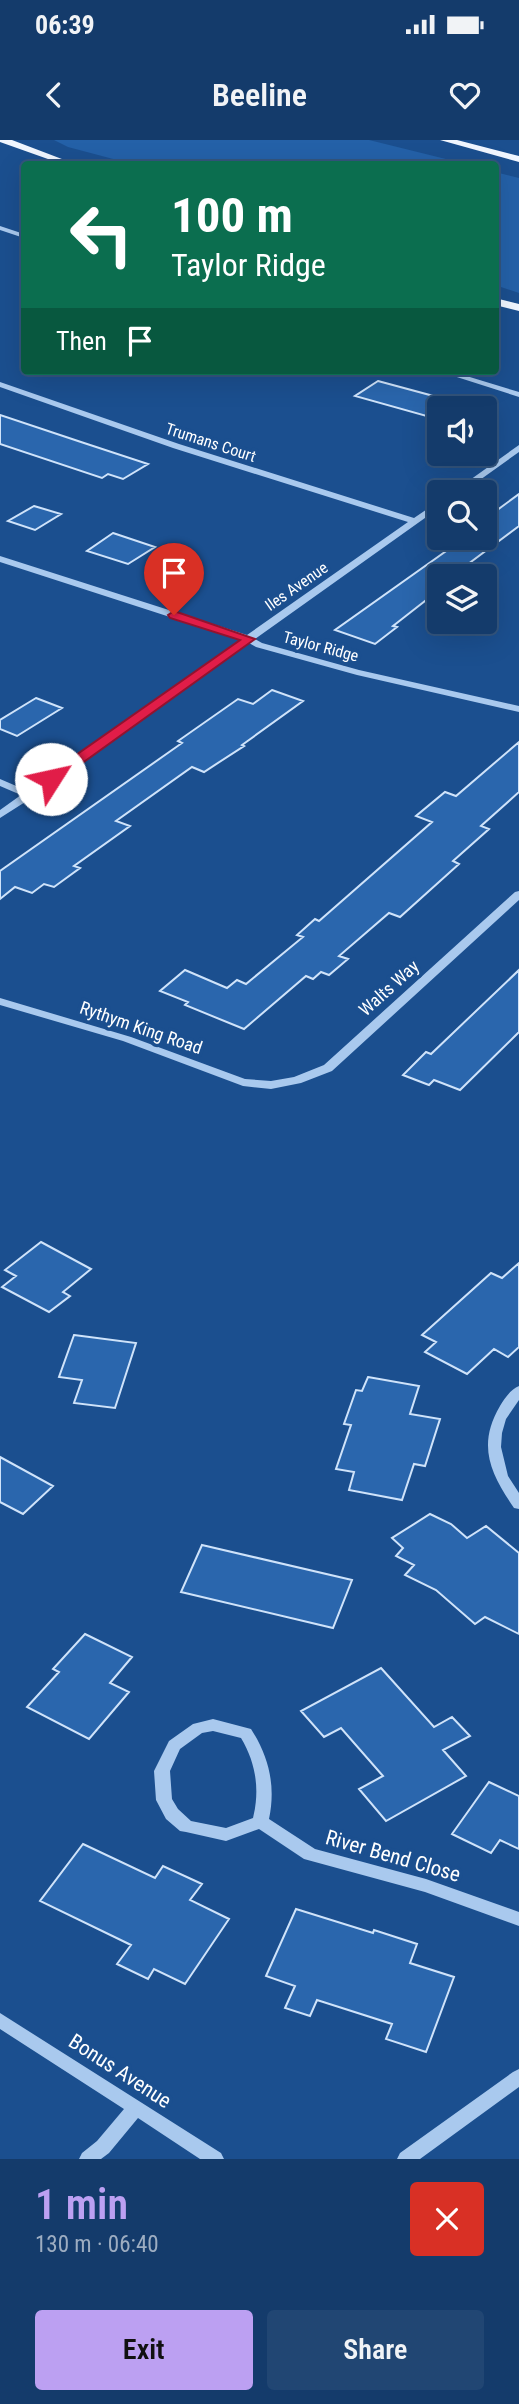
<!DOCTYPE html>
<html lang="en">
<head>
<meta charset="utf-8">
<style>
	:root { --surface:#143b6b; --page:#214673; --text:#f1f3f6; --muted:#9dadc1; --line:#33557e; --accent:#bca0f2 }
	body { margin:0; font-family:"Roboto Condensed",sans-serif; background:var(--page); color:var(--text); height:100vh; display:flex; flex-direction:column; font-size:26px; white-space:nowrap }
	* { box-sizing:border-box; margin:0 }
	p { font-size:23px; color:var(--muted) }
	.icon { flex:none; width:38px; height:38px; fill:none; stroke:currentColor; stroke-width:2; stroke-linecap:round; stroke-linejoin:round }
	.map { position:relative; height:2019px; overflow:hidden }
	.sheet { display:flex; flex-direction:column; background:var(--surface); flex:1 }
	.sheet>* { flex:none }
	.hud { position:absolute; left:21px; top:21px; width:478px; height:214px; border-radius:7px; box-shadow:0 7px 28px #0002,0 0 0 2px var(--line); background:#0b6e4f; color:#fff; overflow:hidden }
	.controls { position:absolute; left:427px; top:256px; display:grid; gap:14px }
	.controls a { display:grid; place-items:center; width:70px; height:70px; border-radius:7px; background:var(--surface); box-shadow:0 7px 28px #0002,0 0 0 2px var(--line); font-size:35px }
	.pin { position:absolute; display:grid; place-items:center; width:60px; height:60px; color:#fff; margin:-72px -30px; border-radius:50% 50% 50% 0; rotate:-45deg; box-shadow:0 0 7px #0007 }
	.pin .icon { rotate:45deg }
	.me { position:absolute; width:77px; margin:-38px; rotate:55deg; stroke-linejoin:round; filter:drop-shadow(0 0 5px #0008) }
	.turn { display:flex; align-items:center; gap:24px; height:147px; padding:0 35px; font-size:32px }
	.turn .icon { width:91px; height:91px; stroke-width:2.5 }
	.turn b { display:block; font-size:49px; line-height:60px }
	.then { display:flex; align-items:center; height:66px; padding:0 35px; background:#0003; gap:14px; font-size:26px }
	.round { display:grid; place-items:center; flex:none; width:74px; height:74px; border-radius:7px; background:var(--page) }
	.overview { display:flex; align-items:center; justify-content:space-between; height:119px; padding:0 35px }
	h1 { font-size:42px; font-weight:600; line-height:52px; color:var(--accent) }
	.primary-button { display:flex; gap:14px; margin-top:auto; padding:14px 35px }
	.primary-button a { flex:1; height:80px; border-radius:7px; background:var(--accent); color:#111; font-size:28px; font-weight:600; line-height:80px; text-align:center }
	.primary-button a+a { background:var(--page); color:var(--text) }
	.status { display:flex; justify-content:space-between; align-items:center; height:49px; padding:0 35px; background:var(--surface); direction:ltr }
	.status svg { height:19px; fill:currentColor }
	header { display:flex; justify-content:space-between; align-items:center; height:91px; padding:0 35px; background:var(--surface); font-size:32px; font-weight:600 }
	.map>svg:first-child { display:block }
	.green { fill:#2461a8 }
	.building { fill:#2a66ad; stroke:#cfe3fa; stroke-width:2 }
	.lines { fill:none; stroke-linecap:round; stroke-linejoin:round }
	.minor { fill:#a9c9ee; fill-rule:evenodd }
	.major { fill:#f0f6ff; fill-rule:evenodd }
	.route { fill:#e11d48; stroke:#92132f; stroke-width:2 }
	.labels { text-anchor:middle; stroke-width:7; stroke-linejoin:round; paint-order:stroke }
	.far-street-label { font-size:16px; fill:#fff; stroke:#1b4f8f }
	.street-label { font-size:18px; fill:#fff; stroke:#1b4f8f }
	.near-street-label { font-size:21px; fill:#fff; stroke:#1b4f8f }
</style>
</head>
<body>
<div class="status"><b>06:39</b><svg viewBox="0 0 49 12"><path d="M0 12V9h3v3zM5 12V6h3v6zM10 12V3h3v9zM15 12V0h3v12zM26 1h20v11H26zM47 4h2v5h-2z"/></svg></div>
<header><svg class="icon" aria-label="back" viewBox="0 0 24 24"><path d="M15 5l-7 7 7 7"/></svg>Beeline<svg class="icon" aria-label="heart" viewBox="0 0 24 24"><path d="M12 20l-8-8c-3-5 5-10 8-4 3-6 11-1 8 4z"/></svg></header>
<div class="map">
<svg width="519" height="2019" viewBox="0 0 519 2019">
	<rect width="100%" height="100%" fill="#1b4f8f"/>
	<path class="green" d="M54,0H369L466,24H132L68,7Z
		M495,32L519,38V153L495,145Z"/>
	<path class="building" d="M378,241L452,261L430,277L355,256Z
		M0,275L81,302L148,324L123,339L108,334L102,338L0,304Z
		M519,354V386L452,436H439V450L393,486L397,487L375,504L335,490L466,397H485V379Z
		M34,366L61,374L35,390L8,381Z
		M113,393L155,407L128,424L87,411Z
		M272,550L303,561L242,605L244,606L204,632L192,627L116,681L130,686L74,726L80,728L54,747L44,744L32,753L15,747L0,759V731L182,603L178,601L238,559L253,564Z
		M36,558L62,568L17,596L0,589V580Z
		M519,602V652L481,686L489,689L453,721L459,724L400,777L389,773L339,816L348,819L329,835L321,832L313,839L306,836L244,889L185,865L188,862L160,851L185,830L227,848L237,840L246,844L303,797L297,795L315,779L319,781L432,682L416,676L445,652L456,656Z
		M519,830V892L460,950L434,940L429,945L403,935L426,912L431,914Z
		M41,1102L91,1129L63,1152L70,1156L49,1172L2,1147L16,1136L5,1130Z
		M519,1123V1207L508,1217L494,1209L467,1234L425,1212L436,1202L422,1195L491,1133L502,1138Z
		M74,1195L136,1203L115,1268L74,1263L82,1240L59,1237Z
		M368,1237L419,1246L410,1274L440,1279L425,1326L414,1324L402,1360L349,1350L354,1332L336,1329L351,1285L344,1284L356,1250L362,1251Z
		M0,1317L53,1346L23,1374L0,1362Z
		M430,1374L451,1384L467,1398L486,1386L519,1413V1494L485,1477L475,1484L436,1450L405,1435L414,1425L396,1416L403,1408L392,1398Z
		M202,1405L352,1440L333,1488L181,1452Z
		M85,1494L132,1517L110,1543L129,1552L89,1599L27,1567L59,1532L53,1529Z
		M381,1528L434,1587L452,1577L470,1596L443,1610L466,1636L386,1681L359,1649L383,1636L341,1588L324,1597L301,1571Z
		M489,1642L519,1656V1709L500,1700L491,1713L452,1694Z
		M83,1704L155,1738L163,1726L202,1744L190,1760L229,1779L185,1844L154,1829L148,1839L117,1824L131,1805L40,1761Z
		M296,1769L373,1793L374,1790L417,1804L410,1823L454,1837L426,1912L386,1899L392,1884L317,1860L310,1876L285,1868L295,1846L266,1836Z"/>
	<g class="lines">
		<path class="minor" d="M0,86L24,94V98L0,90Z
			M438,231H450L519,252V257Z
			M0,242L179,304L414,378L439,361V368L255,499L262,503L359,530L519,566V572L357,535L256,507L249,503L33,657L0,678V670L21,655L0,646V639L28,651L241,500L0,422V416L247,495L408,382L173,308L0,247Z
			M519,305V312L463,352H453Z
			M519,751V760L332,931L301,943L271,949L243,946L123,901L0,865V858L131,897L245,939L271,941L294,937L324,925L515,752Z
			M519,1246V1260L506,1279L502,1293L501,1307L508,1336L519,1353V1369L514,1368C490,1333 477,1305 500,1266C505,1258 511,1249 519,1246Z
			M213,1579L251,1589C269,1617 276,1646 269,1679L315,1709L426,1739L519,1772V1786L425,1752L304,1719L259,1689L226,1701L186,1692L180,1691L166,1679L156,1660L154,1631L169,1601L193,1584ZM213,1591L241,1598C256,1623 260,1650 253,1678L226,1688L191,1681L178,1669L172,1659L170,1631L180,1609L202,1593Z
			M0,1873L221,2013L224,2019H200L138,1978L109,2013L101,2019H79L82,2013L97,2001L124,1969L0,1889Z
			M519,1929V1947L420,2019H397L400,2013L513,1932Z"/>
		<path class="major" d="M0,0H12L75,24H62L0,2Z
			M440,0H457L519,16V22Z
			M495,158L519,164V171L495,165Z"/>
	</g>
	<path class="route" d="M174,471L255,499L56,642H46V636L240,500L170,478L168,475Z"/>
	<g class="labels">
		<g class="far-street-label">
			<text transform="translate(211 302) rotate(18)" y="6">Trumans Court</text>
			<text transform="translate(296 446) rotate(-35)" y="6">Iles Avenue</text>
			<text transform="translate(321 506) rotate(15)" y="6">Taylor Ridge</text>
		</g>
		<g class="street-label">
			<text transform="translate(389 848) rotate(-42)" y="6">Walts Way</text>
			<text transform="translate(141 888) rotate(19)" y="6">Rythym King Road</text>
		</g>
		<g class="near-street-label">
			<text transform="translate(393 1716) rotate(16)" y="7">River Bend Close</text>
			<text transform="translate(120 1931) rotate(33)" y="7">Bonus Avenue</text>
		</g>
	</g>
</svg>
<div class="controls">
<a><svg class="icon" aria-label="sound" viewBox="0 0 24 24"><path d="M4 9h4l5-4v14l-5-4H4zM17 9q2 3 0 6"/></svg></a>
<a><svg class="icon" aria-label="search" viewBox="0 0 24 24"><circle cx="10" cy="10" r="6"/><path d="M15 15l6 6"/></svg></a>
<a><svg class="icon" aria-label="layers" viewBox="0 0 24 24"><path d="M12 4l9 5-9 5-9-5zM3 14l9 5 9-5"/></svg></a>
</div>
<div class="pin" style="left:174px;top:475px;background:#d93025"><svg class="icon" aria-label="arrive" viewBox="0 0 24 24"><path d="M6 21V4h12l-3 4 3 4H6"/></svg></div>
<svg class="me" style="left:51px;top:639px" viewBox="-20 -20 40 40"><circle r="19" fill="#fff"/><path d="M0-13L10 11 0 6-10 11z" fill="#e11d48"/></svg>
<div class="hud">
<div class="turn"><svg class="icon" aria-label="left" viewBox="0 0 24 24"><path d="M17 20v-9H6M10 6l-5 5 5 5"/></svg><div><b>100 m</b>Taylor Ridge</div></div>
<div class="then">Then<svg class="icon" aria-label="arrive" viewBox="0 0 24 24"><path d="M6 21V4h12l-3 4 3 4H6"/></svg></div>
</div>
</div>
<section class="sheet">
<div class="overview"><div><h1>1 min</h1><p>130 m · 06:40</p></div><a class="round" style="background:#d93025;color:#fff"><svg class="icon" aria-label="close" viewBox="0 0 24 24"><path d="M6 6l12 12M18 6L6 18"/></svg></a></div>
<div class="primary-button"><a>Exit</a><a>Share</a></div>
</section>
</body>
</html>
